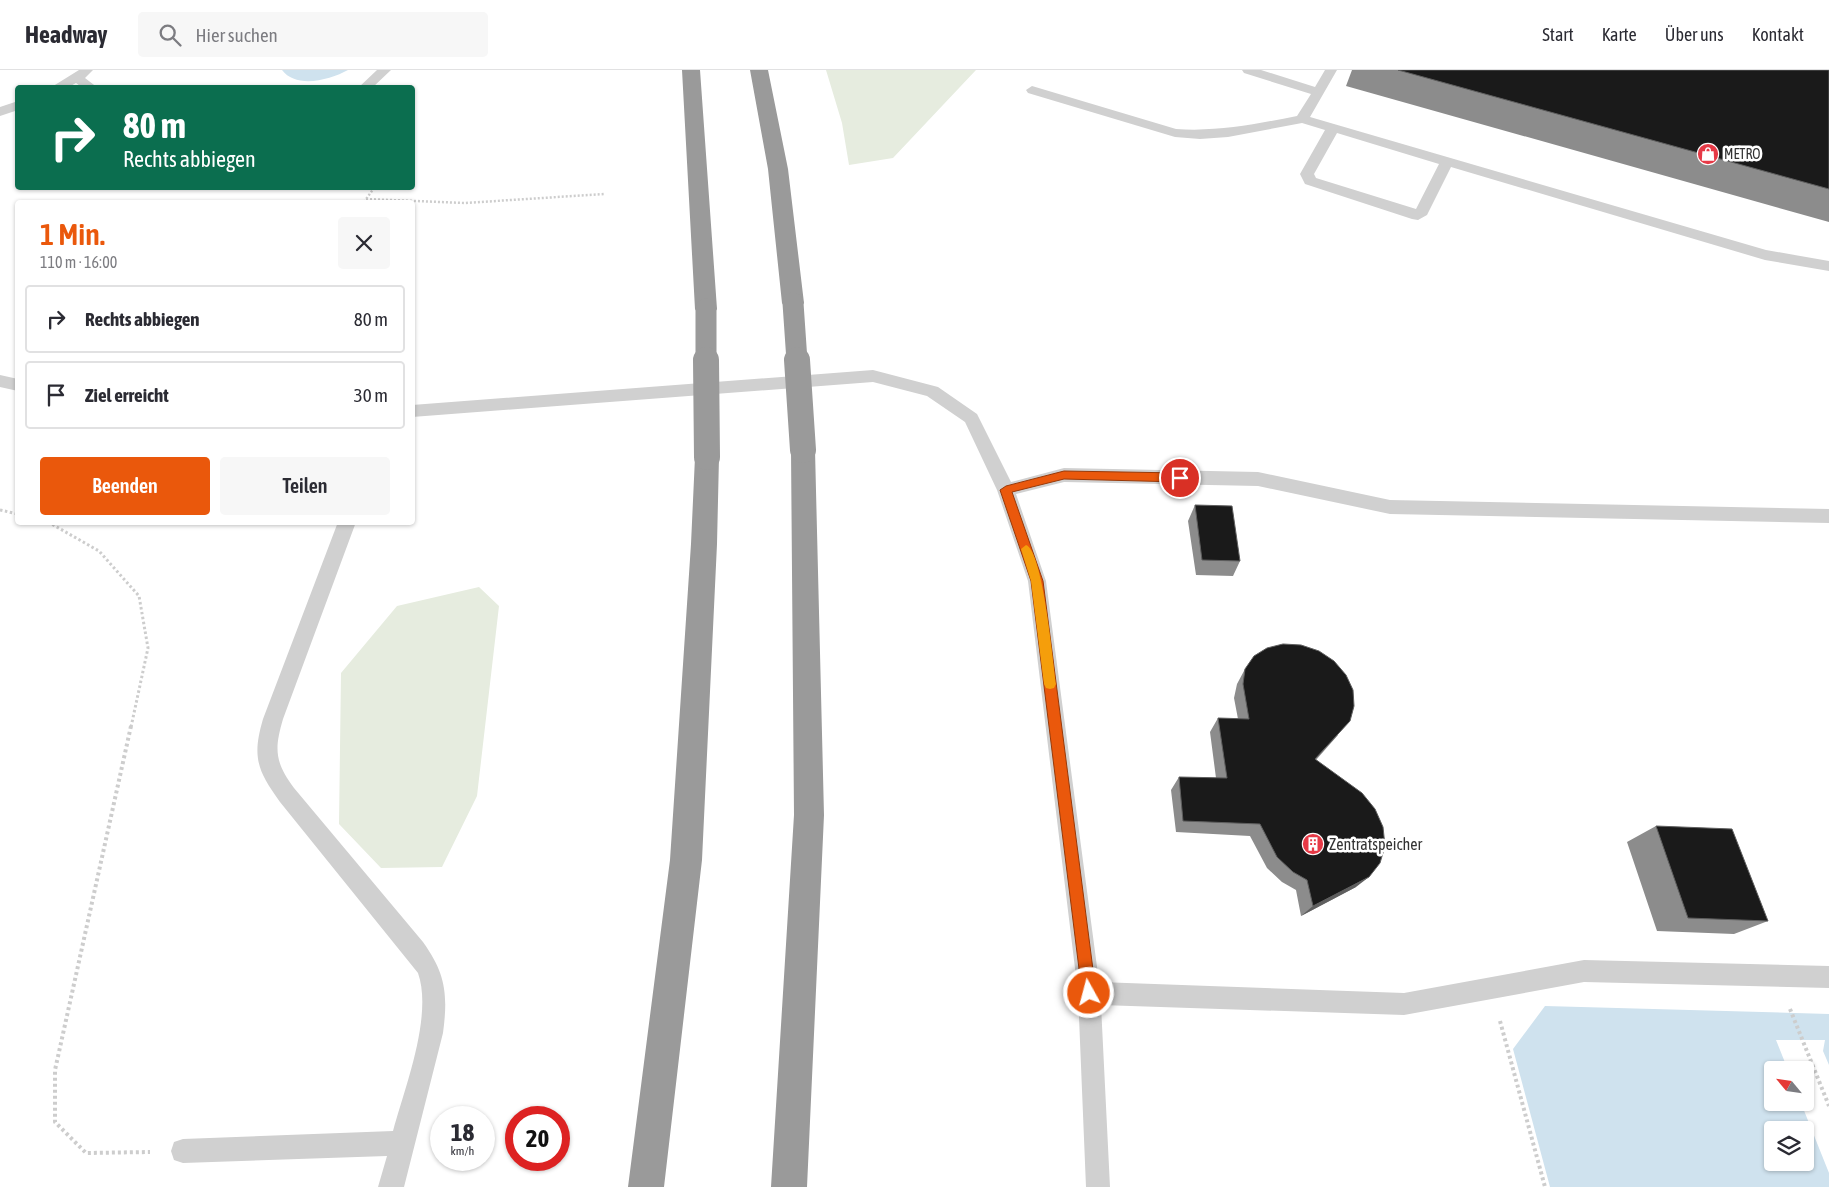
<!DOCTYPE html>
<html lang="de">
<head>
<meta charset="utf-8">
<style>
	:root { --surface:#fff; --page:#f7f7f7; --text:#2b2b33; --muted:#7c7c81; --line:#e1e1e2; --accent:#ea580c }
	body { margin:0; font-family:"Asap Condensed",sans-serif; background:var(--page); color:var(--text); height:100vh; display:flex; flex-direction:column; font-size:19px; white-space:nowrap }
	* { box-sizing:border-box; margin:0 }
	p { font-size:16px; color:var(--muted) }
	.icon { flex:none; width:28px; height:28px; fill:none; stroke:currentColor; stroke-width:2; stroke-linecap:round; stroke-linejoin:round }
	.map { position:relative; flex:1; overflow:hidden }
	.side { position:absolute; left:15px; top:130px; width:400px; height:325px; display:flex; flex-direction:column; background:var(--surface); border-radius:5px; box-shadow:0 1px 4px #0004 }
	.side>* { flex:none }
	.hud { position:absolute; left:15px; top:15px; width:400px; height:105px; border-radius:5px; box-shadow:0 1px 4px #0004; background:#0b6e4f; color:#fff; overflow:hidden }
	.needle { width:32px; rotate:299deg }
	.controls { position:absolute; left:1764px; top:991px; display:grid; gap:10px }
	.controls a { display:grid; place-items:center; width:50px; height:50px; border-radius:5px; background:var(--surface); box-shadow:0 1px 4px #0004; font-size:25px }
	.speed { position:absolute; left:430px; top:1036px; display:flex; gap:10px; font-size:25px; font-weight:700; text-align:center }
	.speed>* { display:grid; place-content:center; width:65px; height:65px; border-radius:50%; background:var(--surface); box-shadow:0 1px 4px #0004; line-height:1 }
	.speed small { font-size:12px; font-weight:400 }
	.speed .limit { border:8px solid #d22; background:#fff; color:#111 }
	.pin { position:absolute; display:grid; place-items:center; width:42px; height:42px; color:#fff; margin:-21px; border:2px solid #fff; border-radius:50%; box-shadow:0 1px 5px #0007 }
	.me { position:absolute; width:55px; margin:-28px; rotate:353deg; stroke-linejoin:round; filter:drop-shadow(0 0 4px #0008) }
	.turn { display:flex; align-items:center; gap:18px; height:105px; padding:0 25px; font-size:22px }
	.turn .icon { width:65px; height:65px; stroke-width:2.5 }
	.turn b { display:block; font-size:35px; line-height:42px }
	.round { display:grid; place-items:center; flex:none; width:52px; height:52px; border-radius:5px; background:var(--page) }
	.head { display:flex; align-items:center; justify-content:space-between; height:85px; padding:0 25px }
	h1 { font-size:30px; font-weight:600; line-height:38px; color:var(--accent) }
	.primary-button { display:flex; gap:10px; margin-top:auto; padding:10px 25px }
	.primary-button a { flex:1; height:58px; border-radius:5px; background:var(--accent); color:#fff; font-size:20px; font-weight:600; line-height:58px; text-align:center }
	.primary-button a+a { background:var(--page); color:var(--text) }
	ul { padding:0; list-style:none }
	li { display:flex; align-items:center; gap:15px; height:68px; margin:0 10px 8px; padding:0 15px; border:2px solid var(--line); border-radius:5px }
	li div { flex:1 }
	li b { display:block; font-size:19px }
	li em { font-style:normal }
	header { display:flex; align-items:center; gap:30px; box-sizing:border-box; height:70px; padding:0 25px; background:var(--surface); border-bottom:1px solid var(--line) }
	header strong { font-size:24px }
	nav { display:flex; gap:28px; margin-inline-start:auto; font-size:18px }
	.search { width:350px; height:45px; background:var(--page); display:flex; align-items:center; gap:12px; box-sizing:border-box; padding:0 18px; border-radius:5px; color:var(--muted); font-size:19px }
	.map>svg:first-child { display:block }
	.green { fill:#e6ecdf }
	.water { fill:#cfe2ee; fill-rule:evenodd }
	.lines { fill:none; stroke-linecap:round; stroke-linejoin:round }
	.path-far2 { stroke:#cdcdcd; stroke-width:2.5; stroke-dasharray:2 2; stroke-linecap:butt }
	.path-far1 { stroke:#cdcdcd; stroke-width:3; stroke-dasharray:2.5 2.5; stroke-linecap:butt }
	.path { stroke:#cdcdcd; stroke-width:4; stroke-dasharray:3 3; stroke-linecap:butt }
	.lane { fill:#d0d0d0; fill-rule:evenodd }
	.highway { fill:#9a9a9a; fill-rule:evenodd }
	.highway-bridge-far1 { stroke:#9a9a9a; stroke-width:21 }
	.highway-bridge { stroke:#9a9a9a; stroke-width:26 }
	.wall { fill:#8c8c8c }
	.shaded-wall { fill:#5f5f5f }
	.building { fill:#1a1a1a; stroke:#5f5f5f }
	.route { fill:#ea580c; stroke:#983908 }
	.slow { fill:#f59e0b }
	.labels { text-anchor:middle; stroke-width:5; stroke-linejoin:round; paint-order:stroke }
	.far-poi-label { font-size:14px; fill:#333; stroke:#fff; text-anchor:start }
	.poi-label { font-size:16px; fill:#333; stroke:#fff; text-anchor:start }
</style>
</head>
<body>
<header>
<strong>Headway</strong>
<div class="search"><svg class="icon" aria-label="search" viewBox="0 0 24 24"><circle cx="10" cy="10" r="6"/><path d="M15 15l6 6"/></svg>Hier suchen</div>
<nav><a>Start</a><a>Karte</a><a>Über uns</a><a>Kontakt</a></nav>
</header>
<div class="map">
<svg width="1829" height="1117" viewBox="0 0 1829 1117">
	<rect width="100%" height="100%" fill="#fff"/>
	<path class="green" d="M826,0H976L893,88L849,95L842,53Z
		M479,517L499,536L477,726L442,797L381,798L339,754L341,603L397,536Z"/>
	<path class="water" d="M282,0H348C330,10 296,19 282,0Z
		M1545,936L1829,944V995L1823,981L1825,970H1776L1788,1000H1772V1032L1801,1033L1829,1103V1117H1550L1513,979ZM1772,1060H1805V1092H1772Z"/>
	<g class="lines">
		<path class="path-far2" d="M366,129L465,133L604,124
			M364,132L374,118"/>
		<path class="path-far1" d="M0,440L18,444
			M48,452L99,481L139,526L148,578L131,657"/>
		<path class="path" d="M131,656L55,1000V1052L86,1083L150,1082
			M1790,939L1829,1036
			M1500,951L1545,1117"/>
		<path class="lane" d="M79,0H93L85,8L98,18H83L76,13L67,18H50Z
			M377,0H391L372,18H358Z
			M1242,0H1261L1315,17L1325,0H1337L1310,47L1766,180L1829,191V201L1765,190L1451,97L1427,145L1418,150L1412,149L1305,114L1300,104L1325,60L1302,53L1228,67L1200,69L1175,67L1028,23L1026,20L1032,16L1176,59C1218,62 1256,54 1297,46L1311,24L1244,3ZM1337,63L1439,94L1416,139L1316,108L1314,104Z
			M18,31V40L0,46V37Z
			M873,300L938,317L977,344L1011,412L1064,398L1258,402L1390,430L1829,439V453L1390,444L1258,416L1064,412L1016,424L1046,511L1099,912L1404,923L1584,890L1829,896V918L1584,912L1404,945L1101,935L1110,1117H1086L1078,923L1028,511L997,420L965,352L927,326L873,312L412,347V335Z
			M0,305L18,309V321L0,317Z
			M338,452H356L283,649C274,680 275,692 294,718L423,872C446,904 448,925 443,963L404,1117H378L387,1086L183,1093L174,1090L171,1081L174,1072L183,1069L393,1061C405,1017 433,946 418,903L280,732C257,700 252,687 263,649Z"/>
		<path class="highway" d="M682,0H700L717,239L714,244L706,247L698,244L695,239Z
			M750,0H768L788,99L804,233L801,238L793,241L785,238L782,233L768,99Z
			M803,371L812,373L815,380L824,745L807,1117H771L794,745L791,380L794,373Z
			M707,378L716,380L719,387L717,474L702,790L664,1117H628L670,790L691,474L695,387L698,380Z"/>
		<path class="highway-bridge-far1" d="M793,233L797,291
			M706,239V291"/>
		<path class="highway-bridge" d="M706,290L707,387
			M797,290L803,380"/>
	</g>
	<path class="wall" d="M1352,0H1829V152L1346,16Z
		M1195,435L1240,491L1233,506L1196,505L1188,451Z
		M1245,599L1338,665L1316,690L1356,817L1301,846L1296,820L1282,812L1267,798L1250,766L1176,762L1171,720L1179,707L1216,708L1210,662L1218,648L1238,649L1234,628L1237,614Z
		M1656,756L1768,851L1734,864L1657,861L1627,772Z"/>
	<path class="shaded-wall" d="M1369,807L1356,817L1301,846L1313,836Z"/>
	<path class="building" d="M1398,0H1829V119Z
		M1195,435L1232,436L1240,491L1202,490Z
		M1283,574L1301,575L1319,581L1334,591L1346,605L1353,620L1354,636L1350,651L1315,689L1362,723L1375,739L1383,757L1385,776L1380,793L1369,807L1313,836L1307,810L1293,802L1277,787L1260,754L1183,751L1179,707L1227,708L1218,648L1249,649L1243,614L1245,599L1254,586L1267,578Z
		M1656,756L1732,759L1768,851L1688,848Z"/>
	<path class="route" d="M1064,401L1180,403L1186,408L1180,412L1064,409L1012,422L1043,511L1096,923L1094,928L1089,930L1084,928L1082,923L1031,511L1000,420L1006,416Z"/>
	<path class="slow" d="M1026,475C1043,481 1053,593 1056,614L1054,618L1050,619L1046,618L1044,614L1031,511L1021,479Z"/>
	<defs>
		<g id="shop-disc" transform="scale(1.125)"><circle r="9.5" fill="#e63946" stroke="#fff"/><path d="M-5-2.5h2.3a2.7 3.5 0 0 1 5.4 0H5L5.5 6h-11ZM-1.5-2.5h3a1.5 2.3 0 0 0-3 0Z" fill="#fff"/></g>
		<g id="building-disc" transform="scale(1.125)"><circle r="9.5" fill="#e63946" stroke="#fff"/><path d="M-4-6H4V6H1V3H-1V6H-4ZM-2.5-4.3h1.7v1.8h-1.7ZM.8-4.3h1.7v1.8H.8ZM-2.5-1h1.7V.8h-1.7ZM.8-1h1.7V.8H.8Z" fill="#fff"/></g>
	</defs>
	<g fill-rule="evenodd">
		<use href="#shop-disc" x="1708" y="84"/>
		<use href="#building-disc" x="1313" y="774"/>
	</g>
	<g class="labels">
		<g class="far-poi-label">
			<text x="1724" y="89">METRO</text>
		</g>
		<g class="poi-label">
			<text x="1329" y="780">Zentratspeicher</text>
		</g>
	</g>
</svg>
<div class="controls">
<a><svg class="needle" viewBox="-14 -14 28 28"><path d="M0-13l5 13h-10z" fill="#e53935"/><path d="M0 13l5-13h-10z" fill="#7c7c81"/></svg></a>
<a><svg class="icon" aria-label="layers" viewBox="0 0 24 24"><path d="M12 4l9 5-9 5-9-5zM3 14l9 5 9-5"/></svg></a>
</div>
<div class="speed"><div>18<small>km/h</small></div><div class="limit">20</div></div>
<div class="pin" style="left:1180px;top:408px;background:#d93025"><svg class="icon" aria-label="arrive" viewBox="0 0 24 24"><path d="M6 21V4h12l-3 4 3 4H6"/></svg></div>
<svg class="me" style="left:1089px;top:923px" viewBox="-20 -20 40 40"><circle r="17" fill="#ea580c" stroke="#fff" stroke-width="3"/><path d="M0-11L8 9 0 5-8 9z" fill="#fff"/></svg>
<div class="hud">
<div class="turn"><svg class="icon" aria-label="right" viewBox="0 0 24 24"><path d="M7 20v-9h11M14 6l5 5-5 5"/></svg><div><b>80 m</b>Rechts abbiegen</div></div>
</div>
<section class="side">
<div class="head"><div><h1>1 Min.</h1><p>110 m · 16:00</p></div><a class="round"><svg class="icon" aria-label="close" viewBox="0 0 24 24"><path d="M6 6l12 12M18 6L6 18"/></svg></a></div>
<ul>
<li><svg class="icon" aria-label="right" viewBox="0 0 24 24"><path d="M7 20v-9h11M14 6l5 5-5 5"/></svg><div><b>Rechts abbiegen</b></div><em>80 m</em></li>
<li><svg class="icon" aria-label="arrive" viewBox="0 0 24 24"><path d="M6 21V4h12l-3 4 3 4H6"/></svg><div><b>Ziel erreicht</b></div><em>30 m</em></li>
</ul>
<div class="primary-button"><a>Beenden</a><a>Teilen</a></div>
</section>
</div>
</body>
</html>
